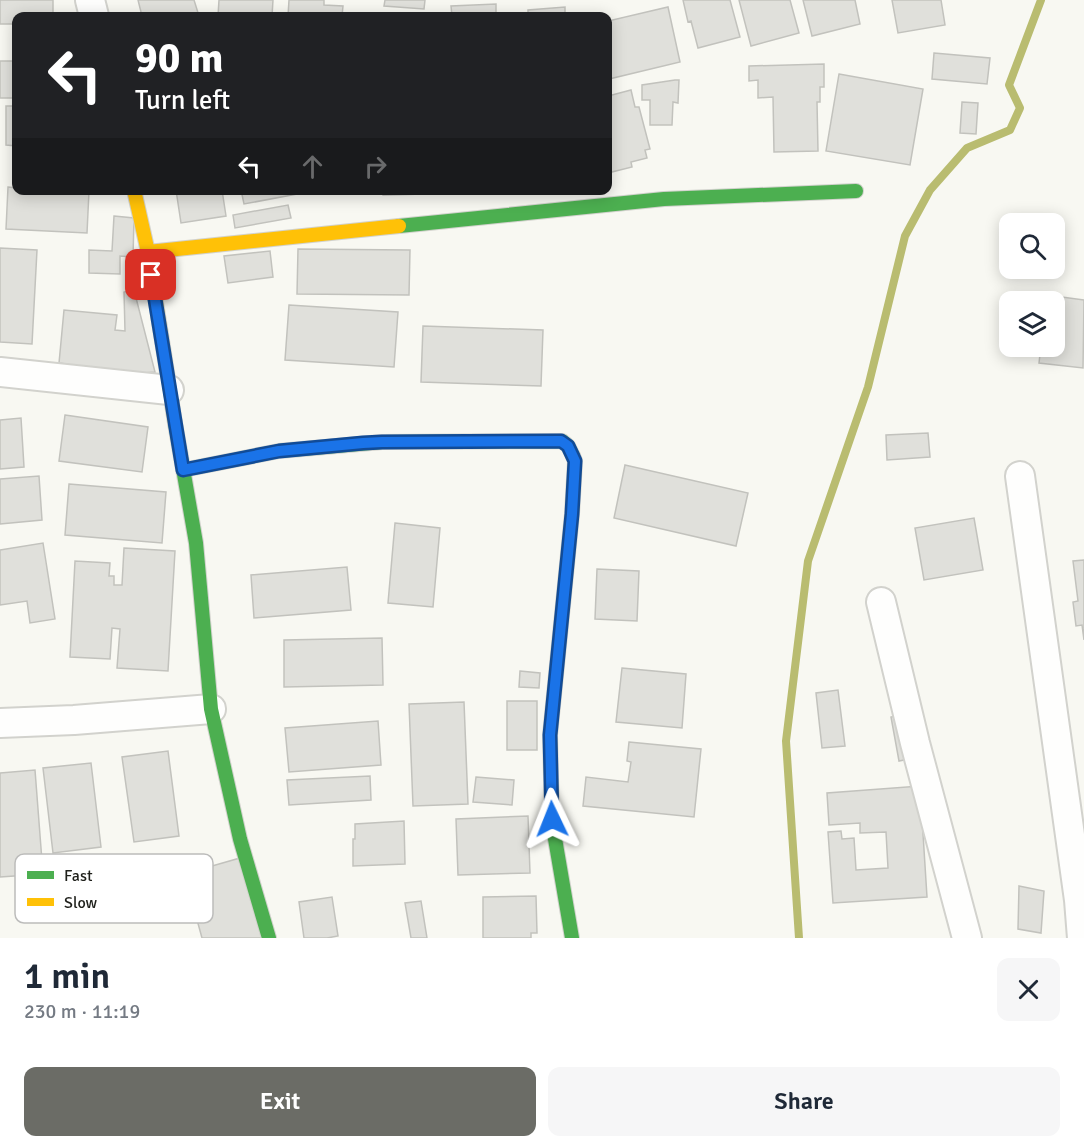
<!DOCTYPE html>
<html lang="en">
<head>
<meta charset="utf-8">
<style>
	:root { --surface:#fff; --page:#f6f6f7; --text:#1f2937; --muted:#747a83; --accent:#6b6c66 }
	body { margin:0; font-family:Signika,sans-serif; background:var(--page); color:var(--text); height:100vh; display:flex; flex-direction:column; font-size:22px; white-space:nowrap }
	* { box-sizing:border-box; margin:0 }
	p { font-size:20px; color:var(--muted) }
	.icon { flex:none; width:33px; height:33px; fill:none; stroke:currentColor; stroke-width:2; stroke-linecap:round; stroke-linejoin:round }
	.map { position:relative; height:938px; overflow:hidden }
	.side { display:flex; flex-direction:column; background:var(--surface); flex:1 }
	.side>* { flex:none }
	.guide { position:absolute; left:12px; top:12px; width:600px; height:183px; border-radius:12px; box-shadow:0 3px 15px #0003; background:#202124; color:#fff; overflow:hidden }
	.controls { position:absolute; left:999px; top:213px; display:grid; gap:12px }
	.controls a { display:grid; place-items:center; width:66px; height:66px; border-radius:12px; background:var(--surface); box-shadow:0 3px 15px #0003; font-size:30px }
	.pin { position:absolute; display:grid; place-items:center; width:51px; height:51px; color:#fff; margin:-26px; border-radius:12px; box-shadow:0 3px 9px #0006 }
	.me { position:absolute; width:66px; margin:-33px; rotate:358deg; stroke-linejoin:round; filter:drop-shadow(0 0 4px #0008) }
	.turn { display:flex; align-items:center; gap:21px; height:126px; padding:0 24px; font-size:27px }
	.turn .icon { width:78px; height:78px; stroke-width:2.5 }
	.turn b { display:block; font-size:42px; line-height:51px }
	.lanes { display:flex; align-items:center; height:57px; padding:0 24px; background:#0003; justify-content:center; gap:30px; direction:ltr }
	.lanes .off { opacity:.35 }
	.round { display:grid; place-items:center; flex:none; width:63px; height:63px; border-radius:12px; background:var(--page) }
	.summary { display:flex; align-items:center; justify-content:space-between; height:102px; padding:0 24px }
	h1 { font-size:36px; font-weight:600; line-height:45px }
	.cta { display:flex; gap:12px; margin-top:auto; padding:12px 24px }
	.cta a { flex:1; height:69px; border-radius:12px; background:var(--accent); color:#fff; font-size:24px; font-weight:600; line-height:69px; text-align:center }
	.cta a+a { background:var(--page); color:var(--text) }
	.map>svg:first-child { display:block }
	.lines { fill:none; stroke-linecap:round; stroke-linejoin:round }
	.stream { stroke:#b9bc70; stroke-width:8 }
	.building { fill:#e0e0db; stroke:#c2c2bd; stroke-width:1.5 }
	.street-casing { stroke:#d2d2cd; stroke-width:32 }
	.fast-casing { stroke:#d2d2cd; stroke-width:16 }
	.slow-casing { stroke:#d2d2cd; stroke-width:16 }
	.street { stroke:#fefefd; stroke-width:28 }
	.fast { stroke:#4caf50; stroke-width:14 }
	.slow { stroke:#ffc107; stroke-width:14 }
	.route-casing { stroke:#114b97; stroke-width:15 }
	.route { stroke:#1a73e8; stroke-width:10 }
	.key { fill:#fff; stroke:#bcbcbb; stroke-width:1.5 }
	.key-label { font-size:16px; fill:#1f201b }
</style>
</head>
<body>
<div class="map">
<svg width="1084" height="938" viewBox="0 0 1084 938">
	<rect width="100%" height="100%" fill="#f8f8f2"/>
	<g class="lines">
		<path class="stream" d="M799,938L786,741L808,561L868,387L905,236L930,190L967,148L1010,130L1020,108L1009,85L1041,0"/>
	</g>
	<path class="building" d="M0,0H53V16H16V24H0Z
		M138,0H194L199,16H142Z
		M219,0H273L272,16H218Z
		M289,0H324V5L343,6L342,16H288Z
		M385,0H425L424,9L384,6Z
		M683,0H730L740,37L698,48L691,21L688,22Z
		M739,0H790L799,33L751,46Z
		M803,0H855L860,24L812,36Z
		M892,0H941L945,25L898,33Z
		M496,4V16H452L451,6Z
		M565,7V16H508V15L528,13V10Z
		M668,7L680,62L609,79L608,74V21Z
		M934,53L990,58L987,84L932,79Z
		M0,61H16V98H0Z
		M824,64V87H820V102H817L818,151L774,152L773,97L758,98V80L749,81V66Z
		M839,74L923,89L910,165L826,151Z
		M675,80H679L678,103L673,102L672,125H650V100H642V85Z
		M631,90L635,107H639L650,149L645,150L647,158L631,162L632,167L608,173V96Z
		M962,102L978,103L976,134L960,133Z
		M6,106H16V146L6,145Z
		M8,187L16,188V190L89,191L87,233L6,229Z
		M176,190H222L226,216L181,223Z
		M241,190H307L308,192L244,204Z
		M382,190H426V194L383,195Z
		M288,205L291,218L235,228L233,215Z
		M114,216L134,218L133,257L120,256V274L89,273V250L112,251Z
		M0,248L37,250L32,344L0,342Z
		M298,249L410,250L409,295L297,294Z
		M270,251L273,277L228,283L224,256Z
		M134,290L155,372L132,374L59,363L64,310L117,315L115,330L125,331L124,292Z
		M1047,295L1084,300L1083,368L1039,363L1041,346H1054V302H1046Z
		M289,305L398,312L394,367L285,360Z
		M423,326L543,330L541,386L421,382Z
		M65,415L148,427L142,472L59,461Z
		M21,418L24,467L0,469V420Z
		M928,433L930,457L887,460L886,435Z
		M625,465L748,493L736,546L614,518Z
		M39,476L42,520L0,524V479Z
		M69,484L166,492L162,543L65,535Z
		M974,518L983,570L924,580L915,528Z
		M395,523L440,528L433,607L388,603Z
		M43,543L55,619L30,623L27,601L0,605V550Z
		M124,548L175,551L168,671L117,668L120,629L112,628L110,659L70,657L75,561L110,563L109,576H114V585H122Z
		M1084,560V640L1082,625L1076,626L1073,602L1078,601L1073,561Z
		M347,567L351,610L254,618L251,575Z
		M597,569L639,571L637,621L595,619Z
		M382,638L383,685L284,687V640Z
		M622,668L686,674L682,728L616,722Z
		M520,671L540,673L539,688L519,687Z
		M838,690L845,746L822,748L816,693Z
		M507,701H537V750H507Z
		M464,702L468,804L413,806L409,704Z
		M914,712L923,756L899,761L891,717Z
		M378,721L381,765L289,772L285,728Z
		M629,742L701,749L694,817L583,806L586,777L628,782L631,762L627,761Z
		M168,751L179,836L134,842L122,757Z
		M91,763L101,847L53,853L43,768Z
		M35,770L43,874L0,877V773Z
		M370,776L371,800L289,805L287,780Z
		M476,777L514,780L512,805L473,802Z
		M920,786L927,897L833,903L828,832L841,831L842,839L854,838L856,870L888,868L886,832L860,833V823L829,825L827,793Z
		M528,816L530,873L458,875L456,819Z
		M404,821L405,864L353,866V839H355V824Z
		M240,858L263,938H202L191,898L198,896L191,872Z
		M1019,886L1044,891L1041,933L1018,929Z
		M536,896L537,933H531V938H483V897Z
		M332,897L338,936L327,938H304L299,902Z
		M421,901L427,938H411L405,903Z"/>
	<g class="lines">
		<g class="street-casing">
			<path id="street" d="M90,0L94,16
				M0,372L169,390
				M1020,476L1079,900L1082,938
				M881,602L915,743L967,938
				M0,723L74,720L211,709"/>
		</g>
		<g class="fast-casing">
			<path id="fast" d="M399,226L664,199L856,191
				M175,423L196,543L211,709L240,839L269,938
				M183,470L279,451L382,442L562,441L568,446L573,456
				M553,827L572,938"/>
		</g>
		<g class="slow-casing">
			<path id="slow" d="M134,190L148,252L175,423
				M148,252L399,226
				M553,827L552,819L550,735L572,514L575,461L573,456"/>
		</g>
		<use href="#street" class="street"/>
		<use href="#fast" class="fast"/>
		<use href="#slow" class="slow"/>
	</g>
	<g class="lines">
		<g class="route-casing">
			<path id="route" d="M151,275L183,470L279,451L363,443L382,442L561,441L568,446L575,461L572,514L550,735L552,819"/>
		</g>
		<use href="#route" class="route"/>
	</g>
	<rect x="15" y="854" width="198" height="69" rx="9" class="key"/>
	<rect x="27" y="871" width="27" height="8" fill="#4caf50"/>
	<rect x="27" y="898" width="27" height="8" fill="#ffc107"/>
	<g class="key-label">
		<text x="64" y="881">Fast</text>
		<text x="64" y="908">Slow</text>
	</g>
</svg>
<div class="controls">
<a><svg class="icon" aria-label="search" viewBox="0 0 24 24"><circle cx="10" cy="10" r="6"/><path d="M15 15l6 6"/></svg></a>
<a><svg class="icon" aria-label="layers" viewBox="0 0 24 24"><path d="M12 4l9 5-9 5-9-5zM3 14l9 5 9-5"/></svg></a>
</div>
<div class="pin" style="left:151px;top:275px;background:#d93025"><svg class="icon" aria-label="arrive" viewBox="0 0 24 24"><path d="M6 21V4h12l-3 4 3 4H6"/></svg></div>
<svg class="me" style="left:552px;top:819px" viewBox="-20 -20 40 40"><path d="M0-17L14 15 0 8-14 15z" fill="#1a73e8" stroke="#fff" stroke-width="4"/></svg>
<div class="guide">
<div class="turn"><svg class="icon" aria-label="left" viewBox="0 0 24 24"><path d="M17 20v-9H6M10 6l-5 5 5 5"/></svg><div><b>90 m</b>Turn left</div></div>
<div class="lanes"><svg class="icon" aria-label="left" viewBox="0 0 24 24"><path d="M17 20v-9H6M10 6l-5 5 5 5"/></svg><svg class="icon off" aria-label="ahead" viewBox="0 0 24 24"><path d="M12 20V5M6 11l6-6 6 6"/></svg><svg class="icon off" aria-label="right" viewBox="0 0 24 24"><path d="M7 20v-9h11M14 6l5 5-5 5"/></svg></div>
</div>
</div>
<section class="side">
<div class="summary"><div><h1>1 min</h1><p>230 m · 11:19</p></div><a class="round"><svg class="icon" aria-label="close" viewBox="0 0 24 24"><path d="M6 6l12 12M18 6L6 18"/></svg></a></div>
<div class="cta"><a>Exit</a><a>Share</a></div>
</section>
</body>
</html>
